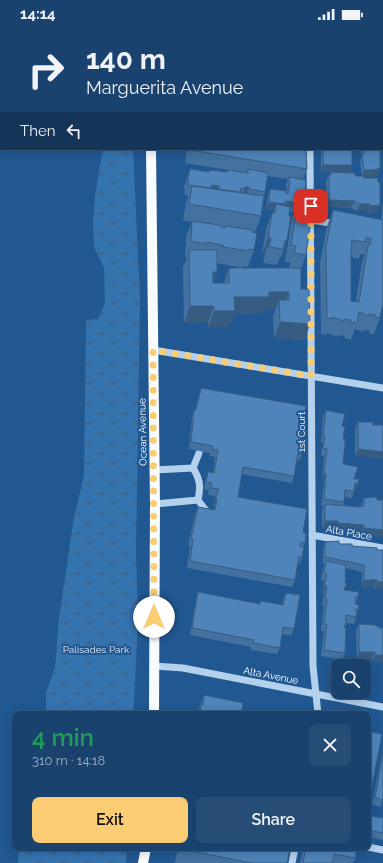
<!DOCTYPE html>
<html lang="en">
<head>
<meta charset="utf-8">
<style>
	:root { --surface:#19426e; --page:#264d76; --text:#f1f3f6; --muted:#9fb0c2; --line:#375b81; --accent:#facc74 }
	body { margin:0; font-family:Raleway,sans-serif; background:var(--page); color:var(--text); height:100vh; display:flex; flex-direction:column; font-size:15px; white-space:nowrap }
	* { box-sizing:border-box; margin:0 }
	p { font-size:13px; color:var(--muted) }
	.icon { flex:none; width:22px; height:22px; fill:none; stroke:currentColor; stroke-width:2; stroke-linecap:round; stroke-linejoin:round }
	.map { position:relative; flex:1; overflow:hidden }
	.details { position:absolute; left:12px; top:683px; width:359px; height:140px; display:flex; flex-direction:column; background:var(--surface); border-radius:8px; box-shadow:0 2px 10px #0003,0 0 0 1px var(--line) }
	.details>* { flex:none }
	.hud { position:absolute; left:0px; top:0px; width:383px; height:122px; box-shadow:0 2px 10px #0003,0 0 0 1px var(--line); background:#19426e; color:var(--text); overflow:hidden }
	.fabs { position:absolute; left:331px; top:631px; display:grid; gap:8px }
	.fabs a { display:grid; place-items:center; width:40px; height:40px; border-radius:8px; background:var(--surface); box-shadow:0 2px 10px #0003,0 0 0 1px var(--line); font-size:20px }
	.pin { position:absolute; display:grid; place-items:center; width:34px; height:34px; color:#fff; margin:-17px; border-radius:8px; box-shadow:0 2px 6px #0006 }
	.me { position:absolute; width:44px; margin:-22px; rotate:0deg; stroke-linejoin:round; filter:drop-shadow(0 0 3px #0008) }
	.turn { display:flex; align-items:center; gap:14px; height:84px; padding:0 20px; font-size:18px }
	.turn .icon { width:52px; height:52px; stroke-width:2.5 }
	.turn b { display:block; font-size:28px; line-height:34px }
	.then { display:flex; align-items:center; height:38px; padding:0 20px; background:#0003; gap:8px; font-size:15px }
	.round { display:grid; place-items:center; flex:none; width:42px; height:42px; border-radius:8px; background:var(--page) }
	.summary { display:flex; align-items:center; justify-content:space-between; height:68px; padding:0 20px }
	h1 { font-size:24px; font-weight:600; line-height:30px; color:#1e9e55 }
	.action { display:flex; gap:8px; margin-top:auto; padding:8px 20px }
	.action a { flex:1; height:46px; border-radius:8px; background:var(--accent); color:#111; font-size:16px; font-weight:600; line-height:46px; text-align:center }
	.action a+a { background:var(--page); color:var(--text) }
	.status { display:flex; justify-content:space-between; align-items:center; height:28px; padding:0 20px; background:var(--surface); direction:ltr }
	.status svg { height:11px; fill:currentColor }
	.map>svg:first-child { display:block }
	.park { fill:url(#park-tufts) }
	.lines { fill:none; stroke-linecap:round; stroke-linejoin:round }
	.minor { stroke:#b3d0ed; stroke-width:7 }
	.major { stroke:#f9fcff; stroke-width:10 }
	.wall { fill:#4372a0; fill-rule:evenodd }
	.shaded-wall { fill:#375c82 }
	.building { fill:#4e84ba; stroke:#375c82; fill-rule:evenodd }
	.route { stroke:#facc74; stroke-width:7; stroke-dasharray:0 12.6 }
	.labels { text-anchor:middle; stroke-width:4; stroke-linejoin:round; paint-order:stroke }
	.street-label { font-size:10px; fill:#fff; stroke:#215892 }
	.park-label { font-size:10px; fill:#d8e9f9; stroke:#215892 }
</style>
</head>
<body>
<div class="status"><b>14:14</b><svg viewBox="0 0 49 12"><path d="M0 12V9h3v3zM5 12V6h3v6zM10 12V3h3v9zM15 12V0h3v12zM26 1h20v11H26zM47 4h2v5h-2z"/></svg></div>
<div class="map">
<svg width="383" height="835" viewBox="0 0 383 835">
	<defs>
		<pattern id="park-tufts" width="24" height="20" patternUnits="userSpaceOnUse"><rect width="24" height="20" fill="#3573af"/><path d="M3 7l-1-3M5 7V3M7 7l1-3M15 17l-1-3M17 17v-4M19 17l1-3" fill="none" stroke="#425e79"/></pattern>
	</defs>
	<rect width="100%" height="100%" fill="#215892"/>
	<path class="park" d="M103,121H133L140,270L136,522L138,593L134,674L133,686H46V665L55,640L59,590L74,489L84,448L86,292L98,291L105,275L104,240L94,219L93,194L95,168Z
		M19,820H127L126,835H18Z"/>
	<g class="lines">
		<path class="minor" d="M309,0V1
			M382,41H383
			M310,121L313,638L318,686
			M311,192L337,196
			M153,322L383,360
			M193,440L199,425
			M154,442L193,440C200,451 201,458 198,472L155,476
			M198,472L207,484
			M312,507L383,520
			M154,638L183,640L383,679
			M368,819L383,822
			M292,835L295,820"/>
		<path class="major" d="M151,0V1
			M151,121L155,476L154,686
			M143,835L146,820"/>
	</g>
	<path class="wall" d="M187,121H306L307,141L303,151L304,174L308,192L306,227L301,241V261L310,296L304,312L274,310L273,288L276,281H265L264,285L234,286L229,299H208V294L184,295L183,239L187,230L185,229L186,209L192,194L183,192L186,174L189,168L185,167L184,159L190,141L209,144L210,142L227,144L247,145L185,135ZM268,148L288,151L286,156L287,161V165L270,161L268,168L266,181L274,182L273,185H272L266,201L262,226H265L263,235L277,237L280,229H281L287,212L289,188L290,181H291L290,184L294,185L292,190L285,234H290L289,240H229L224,255H213L217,244V235L243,240V238L248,239L254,222L252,204H255L261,188L264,168L265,164Z
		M321,121H352V137L350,144H321Z
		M361,121H380V140L378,147L372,149H364L378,184L368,185V183H357L351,180L326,178V154L329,147H330L331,144L355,148H362L360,133L361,130Z
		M383,174V275L380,290L374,306H369L370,303L364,302L363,304L355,301L351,312L344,310L345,308L339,307L338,309L327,305L326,307L321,306L320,235L327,198L333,182L381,192ZM360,226L365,227L362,233L356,273H351V229L359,231Z
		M201,360L302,401L304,412L303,416L302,426L299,433L297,432L294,448L292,455L242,446L238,469L303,504L305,515L303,519L302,529L300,536L297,535L295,552L292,559L187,540L190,518L188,517L195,486L198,479L214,482V478H213L216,468L208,467L209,462L204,461L206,450L208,444H213L215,429L210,428V425L189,421L192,389L194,382H195L199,367Z
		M326,382L342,398L343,411V436L354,451L355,463H354L352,470L345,469L344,474L343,478L360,479H361V477L364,470L377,469L361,507V504L336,502V500H322V483L324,478H321L324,453L322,452L324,428L321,427L323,415L321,414L323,389Z
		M358,394L373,397L355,428V401Z
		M325,514L377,522L383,561H374V558L362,559V544L346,540L345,549V562L358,569L356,576L355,575L358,582L354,596L347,595L345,599V625L342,632L321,628L324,603H321L324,578L322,577L324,565H322L324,553L321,552L323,540L325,536H323V520Z
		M198,564L260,576L261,573L282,577L283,571L286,565L294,601L291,608L282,606L280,620L277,626L251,622V619L190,607L196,571Z
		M359,596L383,634H372V631H357L356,603Z
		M204,667L241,686H198V683L201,676Z
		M383,725V775L380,779L372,776L381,732Z
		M370,788L383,790V812L368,809V792Z
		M178,820H290L287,835H175Z
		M303,820H357L355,830L353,835H300Z"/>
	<path class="shaded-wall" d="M323,137H352L350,144H321Z
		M380,140L378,147L372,149H362L364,142Z
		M212,157L219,158L216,168L209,167Z
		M245,159H249L245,169H242Z
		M329,172L354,173L351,180L326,178Z
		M285,173L293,174L291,181L283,180L276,176L274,182L266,181L269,174Z
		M360,176H370L368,183H357Z
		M380,177L378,184L368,185L370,178Z
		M268,210H271L265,226H262Z
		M213,244H217L211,260Z
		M269,264H289L283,281L279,272L276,281H265L264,285L234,286L229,299H208L214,283L234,269Z
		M190,278H214L208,294L184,295Z
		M280,294L310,296L304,312L274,310Z
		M358,421L383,424V431L355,428Z
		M324,446H326L324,453L322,452Z
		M355,455L358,456L355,463L353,462Z
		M215,471H217L214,478H213Z
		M325,493H338L336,500H322Z
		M338,495L364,497L361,504L336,502Z
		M364,500L383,502V509L361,507Z
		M364,552H377L374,558L362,559Z
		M377,554H383V561H374Z
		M324,558H327L324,565H322Z
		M359,624H375L372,631H357Z
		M375,627H383V634H372Z
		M383,771V775L380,779L382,772Z"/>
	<path class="building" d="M190,121H306L307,141L190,122Z
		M323,121H352V137H323Z
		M364,121H380V140L374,142H364L362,126H364Z
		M190,141L209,144L210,142L227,144L228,142L248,145V141L268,145L265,164L249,161V159H245V161L241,160L240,164L219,161V158L212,157L211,160L188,157V149Z
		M331,144L355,145V148H364V150H378V154H380V177L370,178V176H360L354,173L329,172V147H331Z
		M288,149L306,152L304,173H302V174L298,173L297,178L293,177V174L285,173V176L269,174L270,161L287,163L286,165L288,166L290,154Z
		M192,158L264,168L261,188L189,176Z
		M298,173L311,175L308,192L311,193L306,227L294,225L296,218L291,217Z
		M276,176L290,179L289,188H291L287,212H285L283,221L269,219L271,210H268L272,185H275Z
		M333,182L383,192V275L380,290L375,289V287L369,286V288L359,284L357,295L350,294L351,292L345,291L344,293L332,289V291L327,290L326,219ZM366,209L371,210L370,217H368L359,274L351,273V223L352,212L365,214Z
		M192,193L219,197V198L225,200V198L253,202L252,204L257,205L254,222L249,221V223L223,219V217L206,214V216L191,213Z
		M189,222H217V244H213V255H229V240H301V261H309L310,296L280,294L279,272H289V264H269V269H234L235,283H214V278H190Z
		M201,360L306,378L302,401L306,402L304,412L300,411L299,415L304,416L302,426L298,425L294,448L243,439L238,469L307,481L303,504L306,505L305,515L301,514L300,518L304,519L302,529L299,528L295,552L190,533L193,511L191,510L198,479L215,482L217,471H215L219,461L211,460L212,455L206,454L208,444L214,445L218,422L212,421L213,418L191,414L194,382H196Z
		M326,382L345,386L342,398L345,399L343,411H345V416L343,436L358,439L354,451H359L358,456L355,455L354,463L345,462L344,474L324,471L326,446H324L327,421L323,420L325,408H323Z
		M358,394H373V397H383V424L358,421Z
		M377,469V472H383V502L364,500V497L338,495V493H325V476L360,479L364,478V470Z
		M339,513V516H352V518L377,520V522H383V554H377V552H364V537L325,529V514Z
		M326,533L346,537L345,549H346L345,555H347L344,562L359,564L358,569L356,568L355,576L359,577L358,582L355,581L357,584L356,589L346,587L345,592H347L344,599L346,600L345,625L324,622L327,596H324L327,571H325L327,558H324L327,546L324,545Z
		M198,564L260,576L261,573L283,577L286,565L300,567L294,601L283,599L280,620L253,615L254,612L192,600Z
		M359,596L375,597L380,600H383V627H375V624H359Z
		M204,667L243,675L241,686H200L201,676L203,677Z
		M368,703L382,706L368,779Z
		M383,726V771L382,772L375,769Z
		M370,788L383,790V805L368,802V796Z
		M181,820H290L287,835H252L181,821Z
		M306,820H357L355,830L334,826L332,835H303Z"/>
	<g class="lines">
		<path class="route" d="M154,589L153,322L311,348V178"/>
	</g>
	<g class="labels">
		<g class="street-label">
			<text transform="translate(142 404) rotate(-91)" y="4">Ocean Avenue</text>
			<text transform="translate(301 404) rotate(-90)" y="4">1st Court</text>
			<text transform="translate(349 504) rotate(10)" y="4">Alta Place</text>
			<text transform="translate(271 647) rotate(11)" y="4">Alta Avenue</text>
		</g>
		<g class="park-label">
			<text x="96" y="625">Palisades Park</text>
		</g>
	</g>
</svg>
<div class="fabs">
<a><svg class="icon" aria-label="search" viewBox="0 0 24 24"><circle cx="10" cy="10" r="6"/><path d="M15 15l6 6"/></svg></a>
</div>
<div class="pin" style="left:311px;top:178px;background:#d93025"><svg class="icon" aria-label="arrive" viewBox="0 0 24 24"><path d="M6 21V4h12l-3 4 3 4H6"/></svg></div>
<svg class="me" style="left:154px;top:589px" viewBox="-20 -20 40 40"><circle r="19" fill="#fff"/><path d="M0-13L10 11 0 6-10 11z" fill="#facc74"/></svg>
<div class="hud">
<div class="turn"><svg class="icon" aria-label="right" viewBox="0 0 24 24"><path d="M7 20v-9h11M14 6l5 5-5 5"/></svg><div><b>140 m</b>Marguerita Avenue</div></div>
<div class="then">Then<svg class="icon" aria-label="left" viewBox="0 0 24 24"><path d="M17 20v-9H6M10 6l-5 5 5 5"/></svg></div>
</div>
<section class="details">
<div class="summary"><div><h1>4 min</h1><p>310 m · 14:18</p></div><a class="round"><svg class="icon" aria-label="close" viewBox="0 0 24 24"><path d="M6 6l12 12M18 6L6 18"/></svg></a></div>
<div class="action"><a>Exit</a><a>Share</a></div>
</section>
</div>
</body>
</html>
